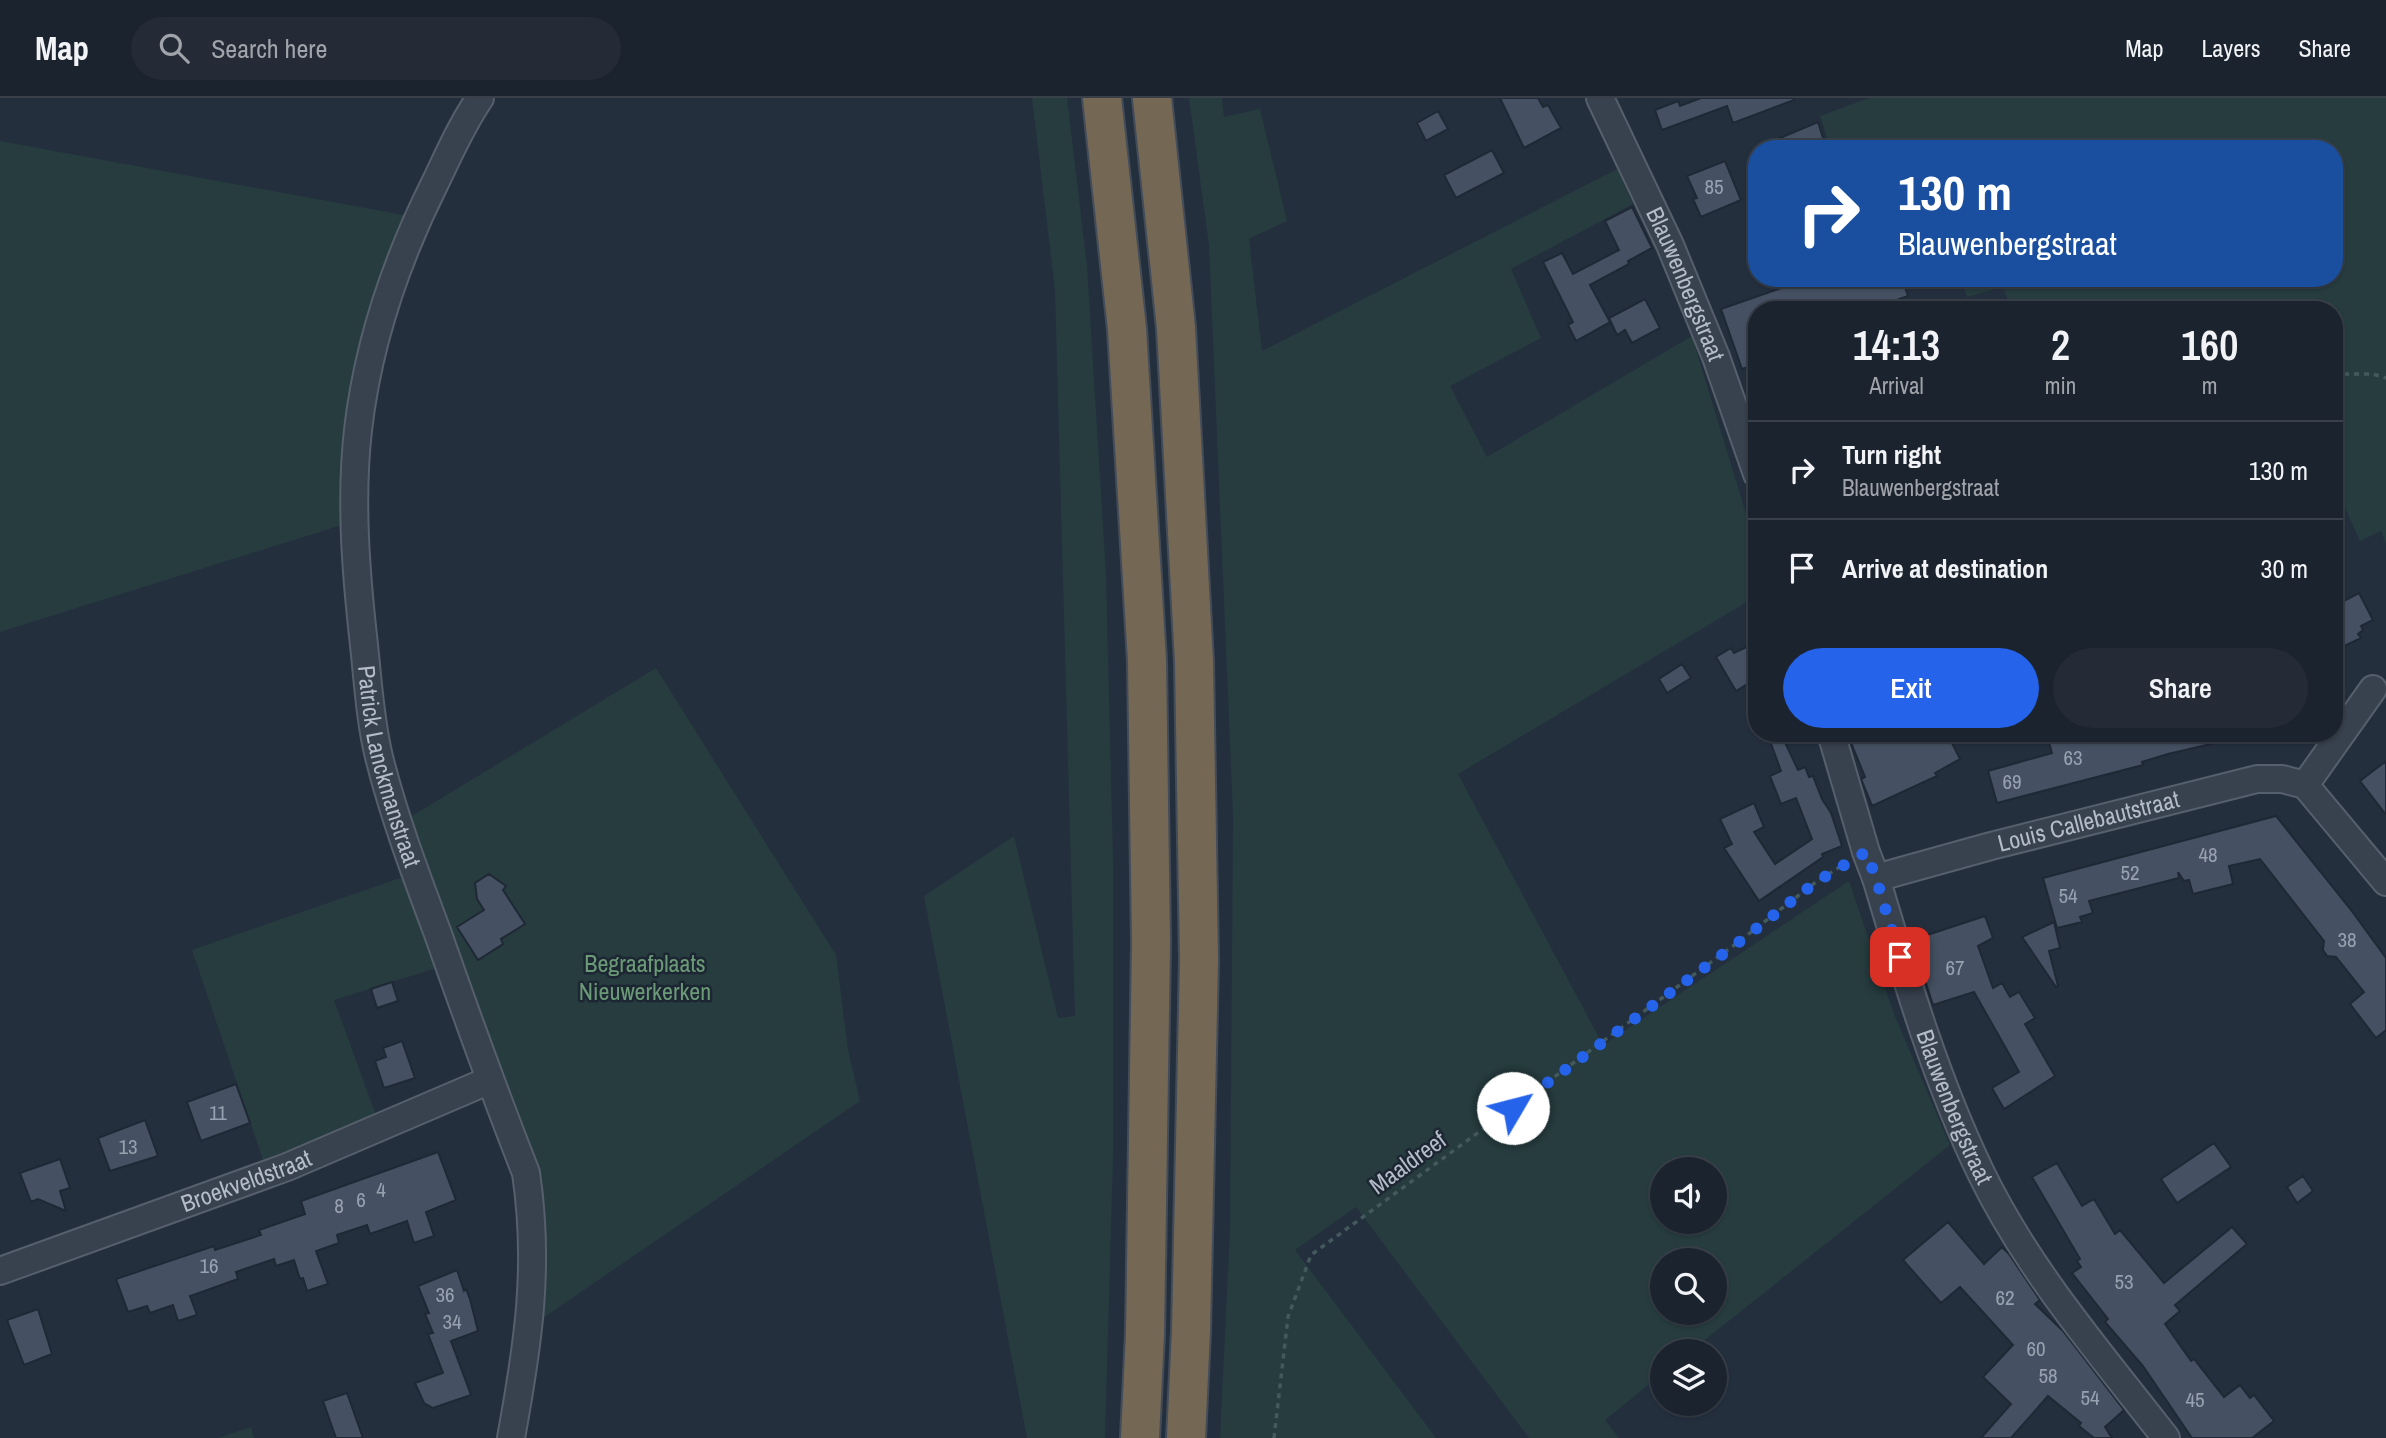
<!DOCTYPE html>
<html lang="en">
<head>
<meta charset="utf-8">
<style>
	:root { --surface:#1b232e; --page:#242b36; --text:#f1f3f6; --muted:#a0a4aa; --line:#39404a; --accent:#2563eb }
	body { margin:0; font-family:"Archivo Narrow",sans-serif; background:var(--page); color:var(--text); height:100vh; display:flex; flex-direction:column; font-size:26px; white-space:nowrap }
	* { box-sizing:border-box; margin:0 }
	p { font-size:23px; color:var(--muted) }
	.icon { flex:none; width:38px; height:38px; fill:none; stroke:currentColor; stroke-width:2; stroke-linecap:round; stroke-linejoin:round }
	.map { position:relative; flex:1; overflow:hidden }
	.side { position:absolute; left:1748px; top:203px; width:595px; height:441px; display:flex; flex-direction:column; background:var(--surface); border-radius:28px; box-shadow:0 2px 5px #0004,0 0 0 2px var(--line) }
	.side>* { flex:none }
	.guide { position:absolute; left:1748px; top:42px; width:595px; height:147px; border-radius:28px; box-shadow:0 2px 5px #0004,0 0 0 2px var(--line); background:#1a4fa0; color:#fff; overflow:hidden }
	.buttons { position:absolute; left:1650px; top:1059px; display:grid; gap:14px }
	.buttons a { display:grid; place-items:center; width:77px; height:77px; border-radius:50%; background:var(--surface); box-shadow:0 2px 5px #0004,0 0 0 2px var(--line); font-size:35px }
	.pin { position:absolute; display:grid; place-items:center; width:60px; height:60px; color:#fff; margin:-30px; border-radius:14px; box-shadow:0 4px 10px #0006 }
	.me { position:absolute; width:77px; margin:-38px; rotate:53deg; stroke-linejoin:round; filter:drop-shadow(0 0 5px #0008) }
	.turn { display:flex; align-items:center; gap:24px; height:147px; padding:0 35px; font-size:32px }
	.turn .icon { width:91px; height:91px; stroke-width:2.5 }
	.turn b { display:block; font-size:49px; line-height:60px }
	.eta { display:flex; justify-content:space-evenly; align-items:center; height:119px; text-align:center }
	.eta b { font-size:42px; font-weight:600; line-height:49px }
	.primary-button { display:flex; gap:14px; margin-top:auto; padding:14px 35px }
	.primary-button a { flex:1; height:80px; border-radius:42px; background:var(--accent); color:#fff; font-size:28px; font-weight:600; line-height:80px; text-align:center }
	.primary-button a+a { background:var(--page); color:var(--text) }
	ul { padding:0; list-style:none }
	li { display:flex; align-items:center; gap:21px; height:98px; padding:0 35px; border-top:2px solid var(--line) }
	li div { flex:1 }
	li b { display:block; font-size:26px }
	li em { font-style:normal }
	header { display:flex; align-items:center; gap:42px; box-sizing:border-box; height:98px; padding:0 35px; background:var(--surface); border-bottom:2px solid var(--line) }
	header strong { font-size:33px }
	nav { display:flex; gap:38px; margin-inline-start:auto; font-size:24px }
	.search { width:490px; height:63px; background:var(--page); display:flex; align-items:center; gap:18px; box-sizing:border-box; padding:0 24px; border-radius:38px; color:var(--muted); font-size:26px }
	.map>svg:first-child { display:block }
	.green { fill:#263c3f; fill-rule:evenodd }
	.building { fill:#455162; stroke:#1f2835; stroke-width:2 }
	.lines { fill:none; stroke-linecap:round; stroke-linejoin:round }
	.minor-casing { stroke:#565f6c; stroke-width:30 }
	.highway-casing { stroke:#434c59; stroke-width:42 }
	.path { stroke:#44595c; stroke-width:3.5; stroke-dasharray:5 5; stroke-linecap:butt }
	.minor { stroke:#38414e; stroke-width:26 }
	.highway { stroke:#746855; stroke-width:38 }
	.route { stroke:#2563eb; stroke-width:12; stroke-dasharray:0 21.6 }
	.labels { text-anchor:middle; stroke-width:5; stroke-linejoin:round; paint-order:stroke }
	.number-label { font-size:21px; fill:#98a1af }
	.street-label { font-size:24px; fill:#b4bcc9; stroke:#1d2633 }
	.park-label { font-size:24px; fill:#6b9a76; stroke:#1d2633 }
</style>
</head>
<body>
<header>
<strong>Map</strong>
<div class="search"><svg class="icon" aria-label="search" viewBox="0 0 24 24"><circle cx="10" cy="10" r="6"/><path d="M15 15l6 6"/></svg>Search here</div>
<nav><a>Map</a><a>Layers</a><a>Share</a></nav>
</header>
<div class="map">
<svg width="2386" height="1340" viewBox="0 0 2386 1340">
	<rect width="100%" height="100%" fill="#242f3e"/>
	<path class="green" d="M1032,0H1067L1087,168L1106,476L1113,761V1060L1105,1340H1027L924,798L1014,738L1058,920L1075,918L1055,192Z
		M1189,0H1222L1224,19L1260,11L1287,123L1249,141L1262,253L1617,71L1633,106L1511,171L1541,240L1450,288L1487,359L1692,238L1757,452V498L1458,676L1603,947L1849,783L1894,916L1950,1047L1691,1253H1662V1276L1605,1322L1619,1340H1529L1356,1109L1295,1152L1436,1340H1220L1230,1132L1233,717L1209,147ZM1662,1071H1715V1124H1662ZM1662,1162H1715V1214H1662Z
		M1869,0H2386V446L2381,433L2360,443L2344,408L2335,412L2334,212H2011L2003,189L1967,199L1961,180H2334V51H1924L1922,46L1906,51H1831L1820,18Z
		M0,43L409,118L345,426L0,534Z
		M656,570L836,857L848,952L860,1003L543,1220V1159L402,724Z
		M406,778L443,868L334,902L377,1020L263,1062L192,852Z
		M251,1329L254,1340H218Z"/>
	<path class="building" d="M1500,0H1538L1543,9L1548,7L1561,30L1524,50Z
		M1701,0H1794V2L1733,25L1727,8L1662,32L1655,12L1678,3L1680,8Z
		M1438,13L1448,31L1426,43L1417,25Z
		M1818,24L1824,43L1802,51H1754Z
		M1492,52L1504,75L1456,100L1444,77Z
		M1725,63L1741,102L1701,119L1693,101L1697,100L1687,78Z
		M1632,109L1652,150L1628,163L1629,166L1590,187L1610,224L1576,243L1568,227L1573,224L1543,164L1562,155L1573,176L1619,152L1605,123Z
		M1810,180H1840L1841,185L1869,180L1872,189L1902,180L1908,198L1868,212H1757V266L1742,271L1721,211Z
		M1645,201L1660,230L1632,245L1625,232L1617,237L1609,220Z
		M2359,495L2373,522L2361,528L2363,532L2358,536L2361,540L2334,553V508Z
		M1757,544V580L1736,593L1716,559L1731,550L1734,555Z
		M1682,566L1691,580L1667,595L1659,581Z
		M1847,635H1890L1893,642L1913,635H1947L1960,661L1935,675L1937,678L1872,708L1861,681L1865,679Z
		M2050,635H2227L2228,642L2168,656L2142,664L2143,667L1997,705L1988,673L2052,655L2048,641H2051Z
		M1782,638L1798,672L1805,669L1809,679L1813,678L1822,701L1831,715L1842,748L1822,756L1823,759L1759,803L1724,750L1732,746L1720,721L1754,705L1764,729L1754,734L1775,766L1812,741L1796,700L1781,706L1770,678L1781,673L1770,643Z
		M2386,663V717L2360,683Z
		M2276,718L2351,812L2386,860V932L2376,940L2350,906L2364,894L2336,859L2327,858L2323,852L2324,843L2260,761L2229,768L2233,786L2193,796L2189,782L2184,783L2178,774L2179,780L2089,803L2093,815L2080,819L2082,824L2057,830L2043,780Z
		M489,776L506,788L503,792L525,826L501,841L503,846L478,862L457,829L484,812L477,801L475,785Z
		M1985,818L1993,840L1978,848L1993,890L2002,885L2010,899L2019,894L2035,920L2025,926L2055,978L2004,1011L1992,990L2019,974L2008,954L1974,894L1933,907L1912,842Z
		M2054,824L2060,850L2049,853L2058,888L2056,889L2022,839Z
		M392,884L398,903L377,910L371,891Z
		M402,943L415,980L384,990L375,963L386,959L383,950Z
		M236,986L250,1025L201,1043L187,1004Z
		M145,1022L158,1058L110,1073L98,1040Z
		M2214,1045L2231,1069L2177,1105L2161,1081Z
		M438,1054L456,1102L426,1114L434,1138L414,1145L407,1123L370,1136L367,1127L337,1137L339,1145L316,1153L328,1186L307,1193L303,1180L300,1181L294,1162L276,1168L274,1161L236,1174L238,1181L190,1198L197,1217L178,1223L173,1207L150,1215L147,1208L128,1214L116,1181L214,1148L215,1152L261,1137L259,1132L305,1116L301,1103Z
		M60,1061L70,1090L60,1093L66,1113L38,1101L31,1104L20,1075Z
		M2057,1065L2082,1108L2094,1101L2115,1136L2120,1132L2164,1185L2232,1129L2247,1146L2175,1207L2180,1213L2165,1226L2191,1263L2194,1261L2224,1299L2240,1287L2250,1300L2254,1297L2274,1323L2252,1340H2192L2143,1268L2105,1224L2108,1221L2072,1175L2081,1169L2077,1163L2080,1161L2032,1079Z
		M2303,1078L2313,1093L2297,1105L2287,1089Z
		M1948,1124L1984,1166L2002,1149L2009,1156L2040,1202L2035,1206L2063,1233L2124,1312L2105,1329L2112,1340H2094L2079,1328L2081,1325L2048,1298L2011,1340H1981L2011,1306L1983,1279L2013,1247L1960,1189L1941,1205L1903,1162Z
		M457,1172L464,1193L466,1191L470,1201L478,1233L451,1243L471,1297L433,1310L424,1305L415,1285L443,1275L428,1236L433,1235L425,1216L429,1215L418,1188Z
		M38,1211L52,1256L24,1267L7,1222Z
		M347,1295L363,1340H336L323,1303Z"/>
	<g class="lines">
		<g class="minor-casing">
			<g id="minor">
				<path id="s1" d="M480,0C462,26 449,56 435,85C396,163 368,245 358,332C350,403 356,476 364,547C368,584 370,622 379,659C394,719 416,777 438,836C466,916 495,996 526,1075C540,1169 528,1247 511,1340"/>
				<path id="s2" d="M1600,0L1670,147L1716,259L1757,376"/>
				<path id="s3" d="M1831,635L1866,754L1876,780C1906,880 1935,980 1981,1075C2028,1172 2100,1255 2166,1340"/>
				<path d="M2305,687L2373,591"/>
				<path id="s4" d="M1876,780L1991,748L2257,681H2282L2305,687L2386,784"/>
				<path id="s5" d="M0,1173L287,1069L490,982"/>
			</g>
		</g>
		<g class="highway-casing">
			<path id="highway" d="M1102,0L1127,231L1147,563L1151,845L1145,1236L1140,1340
				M1152,0L1176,230L1194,564L1199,862L1191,1233L1186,1340"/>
		</g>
		<path class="path" d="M2334,276H2373L2386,280
			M1274,1340L1288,1219L1311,1157L1733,848L1816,784L1846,765"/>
		<use href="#minor" class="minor"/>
		<use href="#highway" class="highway"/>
	</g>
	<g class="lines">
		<path class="route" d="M1513,1010L1734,848L1816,784L1866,754L1876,780L1900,859"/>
	</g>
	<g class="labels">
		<g class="number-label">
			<text x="1714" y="96">85</text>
			<text x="2073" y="667">63</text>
			<text x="2012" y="691">69</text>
			<text x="2208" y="764">48</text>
			<text x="2130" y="782">52</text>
			<text x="2068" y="805">54</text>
			<text x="2347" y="849">38</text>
			<text x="1955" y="877">67</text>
			<text x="218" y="1022">11</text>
			<text x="128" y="1056">13</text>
			<text x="381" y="1099">4</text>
			<text x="361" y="1109">6</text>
			<text x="339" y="1115">8</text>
			<text x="209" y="1175">16</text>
			<text x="2124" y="1191">53</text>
			<text x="445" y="1204">36</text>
			<text x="2005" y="1207">62</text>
			<text x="452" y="1231">34</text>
			<text x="2036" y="1258">60</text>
			<text x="2048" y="1285">58</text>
			<text x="2090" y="1307">54</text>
			<text x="2195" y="1309">45</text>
		</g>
		<g class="street-label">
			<text dy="8" stroke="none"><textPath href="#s2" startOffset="205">Blauwenbergstraat</textPath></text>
			<text dy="8" stroke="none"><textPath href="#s1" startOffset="696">Patrick Lanckmanstraat</textPath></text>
			<text dy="8" stroke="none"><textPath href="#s4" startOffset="220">Louis Callebautstraat</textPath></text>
			<text dy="8" stroke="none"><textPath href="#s3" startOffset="394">Blauwenbergstraat</textPath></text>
			<text transform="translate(1408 1065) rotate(-36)" y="8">Maaldreef</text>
			<text dy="8" stroke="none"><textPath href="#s5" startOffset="262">Broekveldstraat</textPath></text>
		</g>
		<g class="park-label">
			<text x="645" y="874">Begraafplaats<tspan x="645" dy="28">Nieuwerkerken</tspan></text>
		</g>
	</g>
</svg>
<div class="buttons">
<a><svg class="icon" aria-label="sound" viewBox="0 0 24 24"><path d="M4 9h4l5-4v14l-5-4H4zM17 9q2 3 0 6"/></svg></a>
<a><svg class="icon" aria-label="search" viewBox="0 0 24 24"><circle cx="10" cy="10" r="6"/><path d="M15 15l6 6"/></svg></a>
<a><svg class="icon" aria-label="layers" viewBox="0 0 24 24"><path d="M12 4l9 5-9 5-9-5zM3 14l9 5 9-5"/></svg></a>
</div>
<div class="pin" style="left:1900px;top:859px;background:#d93025"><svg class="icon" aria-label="arrive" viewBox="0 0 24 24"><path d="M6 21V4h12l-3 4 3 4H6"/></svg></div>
<svg class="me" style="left:1513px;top:1010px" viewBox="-20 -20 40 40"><circle r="19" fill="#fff"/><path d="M0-13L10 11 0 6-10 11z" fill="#2563eb"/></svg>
<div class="guide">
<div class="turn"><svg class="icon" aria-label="right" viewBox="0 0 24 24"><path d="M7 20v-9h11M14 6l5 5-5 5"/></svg><div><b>130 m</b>Blauwenbergstraat</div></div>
</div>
<section class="side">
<div class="eta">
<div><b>14:13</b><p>Arrival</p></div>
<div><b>2</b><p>min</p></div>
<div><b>160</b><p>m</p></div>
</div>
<ul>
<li><svg class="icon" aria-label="right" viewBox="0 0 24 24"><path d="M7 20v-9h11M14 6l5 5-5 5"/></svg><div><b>Turn right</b><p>Blauwenbergstraat</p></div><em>130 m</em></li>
<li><svg class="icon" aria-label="arrive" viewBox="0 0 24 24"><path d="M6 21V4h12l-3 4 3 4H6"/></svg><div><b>Arrive at destination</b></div><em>30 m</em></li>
</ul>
<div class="primary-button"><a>Exit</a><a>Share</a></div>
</section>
</div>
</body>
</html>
